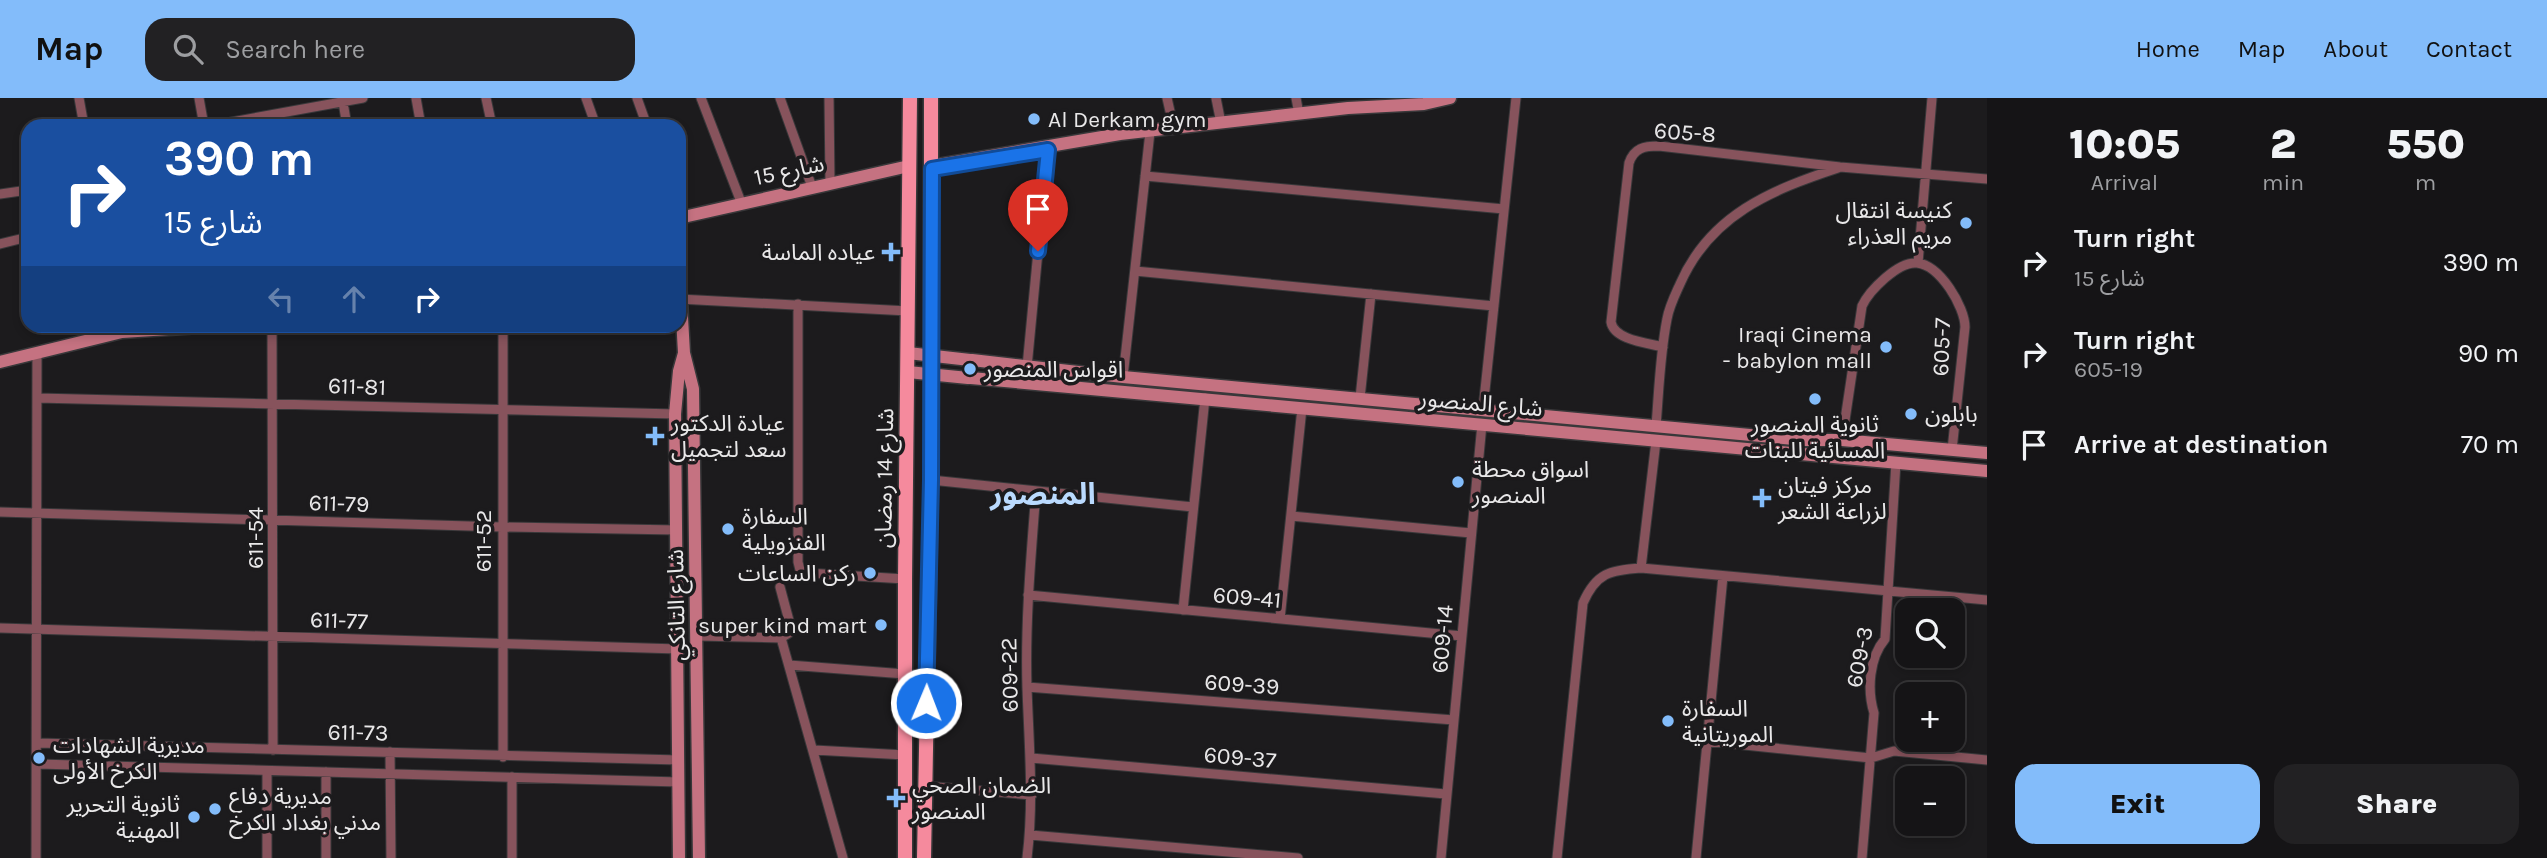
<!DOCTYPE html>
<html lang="en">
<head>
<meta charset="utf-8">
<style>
	:root { --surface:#151416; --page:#222123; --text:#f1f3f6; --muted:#9d9ea1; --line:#343335; --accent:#83bcfa }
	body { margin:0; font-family:Karla,"Noto Sans Arabic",sans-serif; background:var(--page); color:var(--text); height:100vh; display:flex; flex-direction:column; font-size:26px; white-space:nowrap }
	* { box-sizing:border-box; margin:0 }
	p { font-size:23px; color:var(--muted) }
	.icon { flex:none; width:38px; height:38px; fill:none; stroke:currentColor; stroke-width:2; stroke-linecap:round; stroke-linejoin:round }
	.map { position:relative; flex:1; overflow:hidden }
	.side { display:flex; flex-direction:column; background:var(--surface); width:560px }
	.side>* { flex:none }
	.banner { position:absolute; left:21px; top:21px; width:665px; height:214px; border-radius:21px; box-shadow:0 4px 10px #0003,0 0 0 2px var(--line); background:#1a4fa0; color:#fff; overflow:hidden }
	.controls { position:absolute; left:1895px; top:500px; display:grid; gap:14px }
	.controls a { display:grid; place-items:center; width:70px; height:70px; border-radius:14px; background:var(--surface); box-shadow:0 4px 10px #0003,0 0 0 2px var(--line); font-size:35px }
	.pin { position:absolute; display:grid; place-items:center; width:60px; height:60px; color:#fff; margin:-72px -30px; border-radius:50% 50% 50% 0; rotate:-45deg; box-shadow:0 0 7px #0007 }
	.pin .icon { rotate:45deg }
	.me { position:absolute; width:77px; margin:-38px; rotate:1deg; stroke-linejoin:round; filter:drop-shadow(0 0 5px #0008) }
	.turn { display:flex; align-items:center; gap:24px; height:147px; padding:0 28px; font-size:32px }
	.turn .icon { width:91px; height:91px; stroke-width:2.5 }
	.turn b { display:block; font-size:49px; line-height:60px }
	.lanes { display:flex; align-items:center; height:66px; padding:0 28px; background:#0003; justify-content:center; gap:35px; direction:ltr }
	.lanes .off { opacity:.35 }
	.eta { display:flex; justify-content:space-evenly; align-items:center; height:119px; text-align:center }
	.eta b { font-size:42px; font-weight:800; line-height:49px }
	.cta { display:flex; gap:14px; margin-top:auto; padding:14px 28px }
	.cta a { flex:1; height:80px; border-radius:21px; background:var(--accent); color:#111; font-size:28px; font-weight:800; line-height:80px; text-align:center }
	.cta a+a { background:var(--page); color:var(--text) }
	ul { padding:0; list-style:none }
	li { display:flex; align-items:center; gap:21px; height:91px; padding:0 28px }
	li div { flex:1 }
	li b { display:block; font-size:26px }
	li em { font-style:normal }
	header { display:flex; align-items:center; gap:42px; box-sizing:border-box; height:98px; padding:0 35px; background:var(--accent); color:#111 }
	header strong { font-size:33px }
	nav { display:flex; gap:38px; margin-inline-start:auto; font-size:24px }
	.search { width:490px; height:63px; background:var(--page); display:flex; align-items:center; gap:18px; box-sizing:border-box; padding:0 24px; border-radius:21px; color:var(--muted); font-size:26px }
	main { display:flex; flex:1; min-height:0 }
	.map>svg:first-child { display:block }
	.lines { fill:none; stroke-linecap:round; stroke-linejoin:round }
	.street-casing { stroke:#39383a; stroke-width:11 }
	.secondary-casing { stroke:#39383a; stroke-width:15 }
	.primary-casing { stroke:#39383a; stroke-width:17 }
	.street { stroke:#87535c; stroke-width:9 }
	.secondary { stroke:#c57281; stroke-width:12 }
	.primary { stroke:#f58a9d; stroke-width:14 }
	.route-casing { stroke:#114b97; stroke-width:18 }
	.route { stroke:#1a73e8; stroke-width:12 }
	.poi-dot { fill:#83bcfa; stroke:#1c1b1d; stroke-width:2.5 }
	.labels { text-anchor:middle; stroke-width:7; stroke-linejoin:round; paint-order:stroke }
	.poi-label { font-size:23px; fill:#e9e8e9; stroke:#1c1b1d; text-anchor:start }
	.street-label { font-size:23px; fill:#e9e8e9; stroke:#1c1b1d }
	.district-label { font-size:30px; font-weight:bold; fill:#badafe; stroke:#1c1b1d }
</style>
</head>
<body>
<header>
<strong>Map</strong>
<div class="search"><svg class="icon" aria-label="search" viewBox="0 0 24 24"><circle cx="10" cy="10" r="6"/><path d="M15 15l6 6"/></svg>Search here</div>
<nav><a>Home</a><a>Map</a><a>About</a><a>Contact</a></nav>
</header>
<main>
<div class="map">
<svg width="1987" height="760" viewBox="0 0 1987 760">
	<rect width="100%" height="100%" fill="#1c1b1d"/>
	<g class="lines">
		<g class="street-casing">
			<path id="street" d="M79,0L84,28
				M199,0L204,28
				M416,0L421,28
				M486,0L492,28
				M586,0L596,28
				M637,0L647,28
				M701,0L741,104
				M780,0L812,89
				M829,0L830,85
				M1167,0L1174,31
				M1216,0L1221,25
				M1296,0L1299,16
				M343,4L347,28
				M210,28L363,0
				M1145,78L1504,111
				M0,96L28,92
				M0,146L28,139
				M1918,165L1932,0
				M1135,173L1494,208
				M679,201L908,213
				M798,206V464L800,472L807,475L905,481
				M272,228L273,652
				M503,228V659
				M1663,249C1648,245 1614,242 1611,224L1629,65C1634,50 1644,48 1659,48L1840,69L1987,81
				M1027,269L1048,48
				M1123,279L1150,34
				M38,300L675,316
				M1360,300L1371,196
				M1483,311L1516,0
				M1656,328C1659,292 1660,256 1667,221C1669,209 1675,197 1680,186C1710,117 1771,92 1838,70
				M1842,342L1862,208C1869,193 1898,163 1917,165C1940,167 1965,209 1965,229L1952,352
				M931,382L1193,409
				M0,414L502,429L677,432
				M1291,418L1471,435
				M1641,470L1656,343
				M1028,497L1462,538
				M1183,512L1205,300
				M1280,521L1302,310
				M0,530L678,551
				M698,538L781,540L789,535L791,530L780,489
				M781,540L843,760
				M789,567L905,576
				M1027,589L1454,622
				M1706,643L1871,660L1894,653L1987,662
				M38,645L679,662
				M814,652L905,657
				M390,654L391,760
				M1031,660L1446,696
				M38,666L679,684
				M924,688L1032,697
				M1030,737L1298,760
				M36,760L37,255
				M267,760V673
				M326,760V674
				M512,760V679
				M1027,760C1034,703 1029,647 1027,590C1025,524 1031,458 1036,393
				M1441,760L1482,326
				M1557,760L1583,505C1596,475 1610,472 1641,470L1987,502
				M1696,760L1723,478
				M1862,760L1874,615C1867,592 1869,560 1885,541L1896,364"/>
		</g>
		<g class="secondary-casing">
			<path id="secondary" d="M932,68L1120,36L1348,10L1424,6L1450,0
				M679,120L909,68
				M679,166L684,255L693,291L699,760
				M908,255L970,262
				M972,262L1123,279L1804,342H1842L1987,355
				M0,264L122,234L215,228
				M908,274L968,280
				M971,280L1987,373
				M679,760L675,316L679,273L684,255"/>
		</g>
		<g class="primary-casing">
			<path id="primary" d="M905,760V481L910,0
				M924,760L931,382V0"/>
		</g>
		<use href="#street" class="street"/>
		<use href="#secondary" class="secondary"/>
		<use href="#primary" class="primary"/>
	</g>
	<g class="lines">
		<g class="route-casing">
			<path id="route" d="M926,605L931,382L932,71L1048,52L1038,153"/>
		</g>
		<use href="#route" class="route"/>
	</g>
	<g class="poi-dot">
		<circle cx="1034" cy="21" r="7"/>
		<circle cx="1966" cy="125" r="7"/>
		<path d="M887.5 143.5h7v7h7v7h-7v7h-7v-7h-7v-7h7z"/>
		<circle cx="1886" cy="249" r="7"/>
		<circle cx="970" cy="271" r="7"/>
		<circle cx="1815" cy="301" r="7"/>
		<circle cx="1911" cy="316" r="7"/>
		<path d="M651.5 327.5h7v7h7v7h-7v7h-7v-7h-7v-7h7z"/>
		<circle cx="1458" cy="384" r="7"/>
		<path d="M1758.5 389.5h7v7h7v7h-7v7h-7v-7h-7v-7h7z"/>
		<circle cx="728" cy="431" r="7"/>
		<circle cx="870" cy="475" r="7"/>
		<circle cx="881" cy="527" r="7"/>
		<circle cx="1668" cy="623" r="7"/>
		<circle cx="39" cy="660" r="7"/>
		<path d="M892.5 689.5h7v7h7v7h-7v7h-7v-7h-7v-7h7z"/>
		<circle cx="215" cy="711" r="7"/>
		<circle cx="194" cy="719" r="7"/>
	</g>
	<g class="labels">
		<g class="poi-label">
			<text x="1048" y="29">Al Derkam gym</text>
			<text x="1952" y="120" text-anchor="end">كنيسة انتقال<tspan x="1952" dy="26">مريم العذراء</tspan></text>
			<text x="875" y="162" text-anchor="end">عياده الماسة</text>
			<text x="1872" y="244" text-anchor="end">Iraqi Cinema<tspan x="1872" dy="26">- babylon mall</tspan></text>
			<text x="984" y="279">اقواس المنصور</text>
			<text x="1925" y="324">بابلون</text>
			<text x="671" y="333">عيادة الدكتور<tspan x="671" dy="26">سعد لتجميل</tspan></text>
			<text x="1815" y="334" text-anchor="middle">ثانوية المنصور<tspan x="1815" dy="26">المسائية للبنات</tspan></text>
			<text x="1472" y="379">اسواق محطة<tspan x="1472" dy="26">المنصور</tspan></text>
			<text x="1778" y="395">مركز فيتان<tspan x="1778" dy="26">لزراعة الشعر</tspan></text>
			<text x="742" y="426">السفارة<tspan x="742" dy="26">الفنزويلية</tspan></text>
			<text x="856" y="483" text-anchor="end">ركن الساعات</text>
			<text x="867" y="535" text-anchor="end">super kind mart</text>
			<text x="1682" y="618">السفارة<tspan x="1682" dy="26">الموريتانية</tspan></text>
			<text x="53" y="655">مديرية الشهادات<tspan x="53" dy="26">الكرخ الأولى</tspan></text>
			<text x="912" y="695">الضمان الصحي<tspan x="912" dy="26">المنصور</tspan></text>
			<text x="229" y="706">مديرية دفاع<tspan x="229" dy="26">مدني بغداد الكرخ</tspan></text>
			<text x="180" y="714" text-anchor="end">ثانوية التحرير<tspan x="180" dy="26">المهنية</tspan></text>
		</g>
		<g class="street-label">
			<text transform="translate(1685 34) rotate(4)" y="8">605-8</text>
			<text transform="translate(789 72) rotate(-12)" y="8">شارع 15</text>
			<text transform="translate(1941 249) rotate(-88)" y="8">605-7</text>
			<text transform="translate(357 288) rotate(2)" y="8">611-81</text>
			<text transform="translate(1481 305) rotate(5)" y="8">شارع المنصور</text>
			<text transform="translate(884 380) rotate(-89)" y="8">شارع 14 رمضان</text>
			<text transform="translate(339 405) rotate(2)" y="8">611-79</text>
			<text transform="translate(255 440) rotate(-90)" y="8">611-54</text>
			<text transform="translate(483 443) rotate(-90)" y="8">611-52</text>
			<text transform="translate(1247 499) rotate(5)" y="8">609-41</text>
			<text transform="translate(676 507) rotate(-91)" y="8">شارع التانكي</text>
			<text transform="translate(339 522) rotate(2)" y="8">611-77</text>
			<text transform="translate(1442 541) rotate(-85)" y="8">609-14</text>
			<text transform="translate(1859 559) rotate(-79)" y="8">609-3</text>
			<text transform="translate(1009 577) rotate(-91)" y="8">609-22</text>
			<text transform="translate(1242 586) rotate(4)" y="8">609-39</text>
			<text transform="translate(358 634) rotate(1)" y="8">611-73</text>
			<text transform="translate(1240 659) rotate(5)" y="8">609-37</text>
		</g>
		<g class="district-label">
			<text x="1043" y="406">المنصور</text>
		</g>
	</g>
</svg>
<div class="controls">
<a><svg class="icon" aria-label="search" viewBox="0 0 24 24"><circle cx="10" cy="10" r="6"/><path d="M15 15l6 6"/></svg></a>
<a>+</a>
<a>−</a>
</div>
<div class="pin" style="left:1038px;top:153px;background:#d93025"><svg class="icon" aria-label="arrive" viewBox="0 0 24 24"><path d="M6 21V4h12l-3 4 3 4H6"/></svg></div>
<svg class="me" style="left:926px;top:605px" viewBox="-20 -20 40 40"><circle r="17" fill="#1a73e8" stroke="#fff" stroke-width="3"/><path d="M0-11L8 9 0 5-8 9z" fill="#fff"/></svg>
<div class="banner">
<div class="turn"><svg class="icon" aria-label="right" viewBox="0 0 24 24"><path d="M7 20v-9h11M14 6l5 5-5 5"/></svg><div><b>390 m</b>شارع 15</div></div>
<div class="lanes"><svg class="icon off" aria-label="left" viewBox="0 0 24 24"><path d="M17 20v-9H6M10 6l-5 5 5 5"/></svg><svg class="icon off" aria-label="ahead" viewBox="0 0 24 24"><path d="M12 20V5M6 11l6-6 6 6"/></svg><svg class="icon" aria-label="right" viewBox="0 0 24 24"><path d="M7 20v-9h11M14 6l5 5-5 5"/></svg></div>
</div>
</div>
<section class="side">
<div class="eta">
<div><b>10:05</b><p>Arrival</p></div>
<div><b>2</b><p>min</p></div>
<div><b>550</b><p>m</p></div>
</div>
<ul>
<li><svg class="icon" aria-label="right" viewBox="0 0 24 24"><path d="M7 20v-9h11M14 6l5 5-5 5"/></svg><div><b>Turn right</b><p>شارع 15</p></div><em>390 m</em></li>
<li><svg class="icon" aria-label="right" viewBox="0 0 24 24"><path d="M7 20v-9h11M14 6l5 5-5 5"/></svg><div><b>Turn right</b><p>605-19</p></div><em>90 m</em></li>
<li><svg class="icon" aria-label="arrive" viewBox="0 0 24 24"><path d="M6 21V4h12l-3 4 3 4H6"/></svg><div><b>Arrive at destination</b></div><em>70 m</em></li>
</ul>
<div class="cta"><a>Exit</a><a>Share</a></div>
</section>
</main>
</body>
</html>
